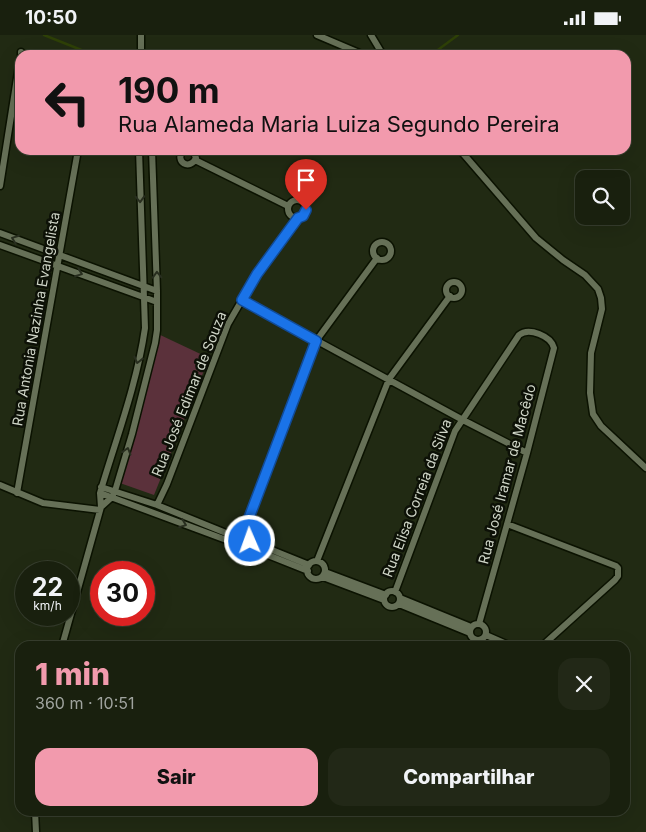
<!DOCTYPE html>
<html lang="pt">
<head>
<meta charset="utf-8">
<style>
	:root { --surface:#19200e; --page:#222817; --text:#f1f3f6; --muted:#9fa39e; --line:#373e2e; --accent:#f29aad }
	body { margin:0; font-family:Inter,sans-serif; background:var(--page); color:var(--text); height:100vh; display:flex; flex-direction:column; font-size:19px; white-space:nowrap }
	* { box-sizing:border-box; margin:0 }
	p { font-size:16px; color:var(--muted) }
	.icon { flex:none; width:28px; height:28px; fill:none; stroke:currentColor; stroke-width:2; stroke-linecap:round; stroke-linejoin:round }
	.map { position:relative; flex:1; overflow:hidden }
	.sheet { position:absolute; left:15px; top:606px; width:615px; height:175px; display:flex; flex-direction:column; background:var(--surface); border-radius:15px; box-shadow:0 5px 20px #0002,0 0 0 1px var(--line) }
	.sheet>* { flex:none }
	.guide { position:absolute; left:15px; top:15px; width:616px; height:105px; border-radius:15px; box-shadow:0 5px 20px #0002,0 0 0 1px var(--line); background:#f29aad; color:#111; overflow:hidden }
	.tools { position:absolute; left:575px; top:135px; display:grid; gap:10px }
	.tools a { display:grid; place-items:center; width:55px; height:55px; border-radius:10px; background:var(--surface); box-shadow:0 5px 20px #0002,0 0 0 1px var(--line); font-size:25px }
	.speed { position:absolute; left:15px; top:526px; display:flex; gap:10px; font-size:25px; font-weight:700; text-align:center }
	.speed>* { display:grid; place-content:center; width:65px; height:65px; border-radius:50%; background:var(--surface); box-shadow:0 5px 20px #0002,0 0 0 1px var(--line); line-height:1 }
	.speed small { font-size:12px; font-weight:400 }
	.speed .limit { border:8px solid #d22; background:#fff; color:#111 }
	.pin { position:absolute; display:grid; place-items:center; width:42px; height:42px; color:#fff; margin:-51px -21px; border-radius:50% 50% 50% 0; rotate:-45deg; box-shadow:0 0 5px #0007 }
	.pin .icon { rotate:45deg }
	.me { position:absolute; width:55px; margin:-28px; rotate:358deg; stroke-linejoin:round; filter:drop-shadow(0 0 4px #0008) }
	.turn { display:flex; align-items:center; gap:18px; height:105px; padding:0 20px; font-size:22px }
	.turn .icon { width:65px; height:65px; stroke-width:2.5 }
	.turn b { display:block; font-size:35px; line-height:42px }
	.round { display:grid; place-items:center; flex:none; width:52px; height:52px; border-radius:15px; background:var(--page) }
	.overview { display:flex; align-items:center; justify-content:space-between; height:85px; padding:0 20px }
	h1 { font-size:30px; font-weight:800; line-height:38px; color:var(--accent) }
	.button { display:flex; gap:10px; margin-top:auto; padding:10px 20px }
	.button a { flex:1; height:58px; border-radius:15px; background:var(--accent); color:#111; font-size:20px; font-weight:800; line-height:58px; text-align:center }
	.button a+a { background:var(--page); color:var(--text) }
	.status { display:flex; justify-content:space-between; align-items:center; height:35px; padding:0 25px; background:var(--surface); direction:ltr }
	.status svg { height:14px; fill:currentColor }
	.map>svg:first-child { display:block }
	.green { fill:#5b313b }
	.lines { fill:none; stroke-linecap:round; stroke-linejoin:round }
	.stream { stroke:#2e4007; stroke-width:2.5 }
	.street-casing { stroke:#0b1201; stroke-width:9 }
	.street { stroke:#667057; stroke-width:6 }
	.oneway { stroke:#282e1f }
	.route-casing { stroke:#114b97; stroke-width:12 }
	.route { stroke:#1a73e8; stroke-width:9 }
	.labels { text-anchor:middle; stroke-width:5; stroke-linejoin:round; paint-order:stroke }
	.street-label { font-size:14px; fill:#cfd5c7; stroke:#0d1107 }
</style>
</head>
<body>
<div class="status"><b>10:50</b><svg viewBox="0 0 49 12"><path d="M0 12V9h3v3zM5 12V6h3v6zM10 12V3h3v9zM15 12V0h3v12zM26 1h20v11H26zM47 4h2v5h-2z"/></svg></div>
<div class="map">
<svg width="646" height="797" viewBox="0 0 646 797">
	<rect width="100%" height="100%" fill="#212a13"/>
	<path class="green" d="M156,298L209,323L154,460L117,447Z"/>
	<g class="lines">
		<path class="stream" d="M44,0L94,20
			M431,20L458,0"/>
		<g class="street-casing">
			<path id="street" d="M141,0V20
				M317,0L364,20
				M371,0L383,20
				M21,20V17
				M183,115C174,127 190,136 196,123L193,115
				M460,115L536,203L563,225L585,240L598,254L601,263L602,274L591,318L590,358L593,379L601,391L646,433
				M195,125L288,171
				M0,151L20,24
				M288 174a9 9 0 1 1 18 0a9 9 0 1 1-18 0Z
				M0,198L157,256
				M373 216a9 9 0 1 1 18 0a9 9 0 1 1-18 0Z
				M0,210L157,267
				M446 255a8 8 0 1 1 16 0a8 8 0 1 1-16 0Z
				M242,265L461,384L527,418
				M0,450L43,468L100,475
				M101,452L157,470L231,500
				M17,458L78,115
				M100,458L229,506
				M157,470L167,449L228,289L257,239L298,183
				M101,472L112,462L115,456L132,399L155,308L157,295V256L152,115
				M507,489L616,531L618,533V541L615,545L542,611
				M229 506a10 10 0 1 1 20 0a10 10 0 1 1-20 0Z
				M244,496L316,306L377,223
				M250,506L309,530
				M248,512L308,536
				M317,526L389,344L450,261
				M307 535a9 9 0 1 1 18 0a9 9 0 1 1-18 0Z
				M325,537L386,560
				M323,542L384,565
				M384 564a8 8 0 1 1 16 0a8 8 0 1 1-16 0Z
				M395,557L455,396L519,300C529,292 551,301 554,313L527,418L479,589
				M400,563L471,592
				M399,569L470,598
				M470 597a8 8 0 1 1 16 0a8 8 0 1 1-16 0Z
				M486,600L511,611
				M62,611L101,472L100,458C116,404 137,349 145,293L139,115
				M35,776L36,797"/>
		</g>
		<use href="#street" class="street"/>
	</g>
	<defs><path id="oneway-chevron" d="M-2-3.5L2.5 0L-2 3.5" fill="none" stroke-width="1.6" stroke-linecap="round" stroke-linejoin="round" transform="scale(1.25)"/></defs>
	<g class="oneway">
		<use href="#oneway-chevron" transform="translate(140 164) rotate(88)"/>
		<use href="#oneway-chevron" transform="translate(15 204) rotate(-159)"/>
		<use href="#oneway-chevron" transform="translate(79 238) rotate(21)"/>
		<use href="#oneway-chevron" transform="translate(157 240) rotate(-92)"/>
		<use href="#oneway-chevron" transform="translate(138 325) rotate(104)"/>
		<use href="#oneway-chevron" transform="translate(127 416) rotate(-73)"/>
		<use href="#oneway-chevron" transform="translate(183 489) rotate(21)"/>
	</g>
	<g class="lines">
		<g class="route-casing">
			<path id="route" d="M250,506L248,500L244,496L316,306L242,265L257,239L298,183L303,181L306,175"/>
		</g>
		<use href="#route" class="route"/>
	</g>
	<g class="labels">
		<g class="street-label">
			<text transform="translate(36 284) rotate(-80)" y="5">Rua Antonia Nazinha Evangelista</text>
			<text transform="translate(189 359) rotate(-68)" y="5">Rua José Edimar de Souza</text>
			<text transform="translate(507 439) rotate(-75)" y="5">Rua José Iramar de Macêdo</text>
			<text transform="translate(417 463) rotate(-69)" y="5">Rua Elisa Correia da Silva</text>
		</g>
	</g>
</svg>
<div class="tools">
<a><svg class="icon" aria-label="search" viewBox="0 0 24 24"><circle cx="10" cy="10" r="6"/><path d="M15 15l6 6"/></svg></a>
</div>
<div class="speed"><div>22<small>km/h</small></div><div class="limit">30</div></div>
<div class="pin" style="left:306px;top:175px;background:#d93025"><svg class="icon" aria-label="arrive" viewBox="0 0 24 24"><path d="M6 21V4h12l-3 4 3 4H6"/></svg></div>
<svg class="me" style="left:250px;top:506px" viewBox="-20 -20 40 40"><circle r="17" fill="#1a73e8" stroke="#fff" stroke-width="3"/><path d="M0-11L8 9 0 5-8 9z" fill="#fff"/></svg>
<div class="guide">
<div class="turn"><svg class="icon" aria-label="left" viewBox="0 0 24 24"><path d="M17 20v-9H6M10 6l-5 5 5 5"/></svg><div><b>190 m</b>Rua Alameda Maria Luiza Segundo Pereira</div></div>
</div>
<section class="sheet">
<div class="overview"><div><h1>1 min</h1><p>360 m · 10:51</p></div><a class="round"><svg class="icon" aria-label="close" viewBox="0 0 24 24"><path d="M6 6l12 12M18 6L6 18"/></svg></a></div>
<div class="button"><a>Sair</a><a>Compartilhar</a></div>
</section>
</div>
</body>
</html>
